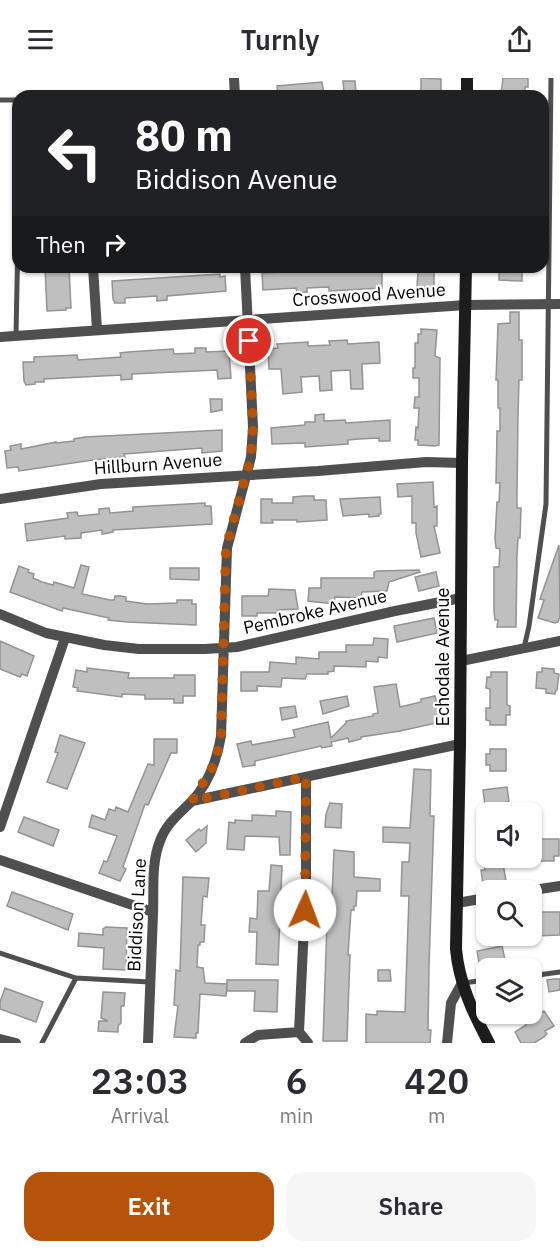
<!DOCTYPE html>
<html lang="en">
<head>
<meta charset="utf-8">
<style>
	:root { --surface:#fff; --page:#f7f7f7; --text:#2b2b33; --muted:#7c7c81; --accent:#b45309 }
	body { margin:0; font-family:"IBM Plex Sans",sans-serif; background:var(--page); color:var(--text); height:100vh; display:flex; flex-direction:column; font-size:22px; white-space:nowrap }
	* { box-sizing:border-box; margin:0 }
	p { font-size:20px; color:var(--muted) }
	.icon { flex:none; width:33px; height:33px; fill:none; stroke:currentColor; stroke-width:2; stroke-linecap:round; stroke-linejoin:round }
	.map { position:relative; height:965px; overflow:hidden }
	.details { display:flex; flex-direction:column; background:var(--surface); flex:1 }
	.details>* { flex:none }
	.hud { position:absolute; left:12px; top:12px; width:537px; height:183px; border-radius:18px; box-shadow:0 2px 4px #0004; background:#202124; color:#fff; overflow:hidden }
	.tools { position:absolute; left:476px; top:724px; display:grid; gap:12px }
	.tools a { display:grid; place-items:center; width:66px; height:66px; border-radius:12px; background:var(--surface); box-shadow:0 2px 4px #0004; font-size:30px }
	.pin { position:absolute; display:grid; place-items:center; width:51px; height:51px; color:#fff; margin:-26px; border:3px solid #fff; border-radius:50%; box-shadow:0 2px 6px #0007 }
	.me { position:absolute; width:66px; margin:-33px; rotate:2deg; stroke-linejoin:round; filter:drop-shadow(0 0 4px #0008) }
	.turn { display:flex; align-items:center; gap:21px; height:126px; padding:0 24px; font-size:27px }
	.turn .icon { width:78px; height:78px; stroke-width:2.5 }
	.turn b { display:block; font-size:42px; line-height:51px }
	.then { display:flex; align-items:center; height:57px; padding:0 24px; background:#0003; gap:12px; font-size:22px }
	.eta { display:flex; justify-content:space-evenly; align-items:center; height:102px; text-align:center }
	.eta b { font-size:36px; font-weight:600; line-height:42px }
	.cta { display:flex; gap:12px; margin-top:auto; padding:12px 24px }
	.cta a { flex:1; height:69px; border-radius:18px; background:var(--accent); color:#fff; font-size:24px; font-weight:600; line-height:69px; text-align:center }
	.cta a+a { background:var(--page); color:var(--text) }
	header { display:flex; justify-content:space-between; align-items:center; height:78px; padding:0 24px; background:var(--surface); font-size:27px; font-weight:600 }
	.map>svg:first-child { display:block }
	.building { fill:#bfbfbf; stroke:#939393; stroke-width:1.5 }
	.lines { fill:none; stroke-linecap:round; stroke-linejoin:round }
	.service { stroke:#4f4f4f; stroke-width:5 }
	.minor { stroke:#4f4f4f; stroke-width:10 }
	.secondary { stroke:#1c1c1c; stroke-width:12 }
	.route { stroke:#b45309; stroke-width:10; stroke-dasharray:0 18 }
	.labels { text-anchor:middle; stroke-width:4.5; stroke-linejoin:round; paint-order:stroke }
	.street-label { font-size:18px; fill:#000; stroke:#fff }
</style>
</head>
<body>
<header><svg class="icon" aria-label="menu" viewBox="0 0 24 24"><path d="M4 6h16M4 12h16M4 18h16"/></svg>Turnly<svg class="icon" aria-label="share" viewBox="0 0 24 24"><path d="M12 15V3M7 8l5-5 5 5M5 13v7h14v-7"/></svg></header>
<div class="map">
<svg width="560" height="965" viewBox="0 0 560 965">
	<rect width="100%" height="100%" fill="#fff"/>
	<path class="building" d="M421,0L441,1V15H421Z
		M503,0H528V9H525V18H503V15L501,16Z
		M343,3H355L356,14L344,15Z
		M322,4L324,16L278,18L277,8Z
		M47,189H69L71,230H66V232L47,233L45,190Z
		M327,189H382V210L329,213V209L307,210V214L297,215L296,210L263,212L262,195L328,192Z
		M499,189H522V203L499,202Z
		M418,193H434V209H417Z
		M220,196V199L225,198L226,213L167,218V222L157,223V218L125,220V225H115L113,221L112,203Z
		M510,234H519V262H522V302H519L518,337L517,418V430H521L520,460H518L517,478L516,549H497L498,542H495L494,533V489H499L500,471L496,470L495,461L497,424H499L500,405H496L497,353H500V330H498V302H496L498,246L510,245Z
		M421,251L437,252L435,278L440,280L439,367L435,368L418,367V362H415L416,349L418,350L419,330H414L415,319H419V300H413V290H415V265H418V256H421Z
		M347,262L348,266L379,264L380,285L362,286L363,311H351L350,292L331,293L332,312L320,313L319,298L301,299L302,314L283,316L281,291H269L268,271L278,270L277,266L308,264V268L330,267L329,263Z
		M195,270H206V274L229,273L231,300L218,301L217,292L132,296V301L121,302V297L44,301V304H35V306L26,307L24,303L23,284H34V279L77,277L78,282L121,279L120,275L128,274L173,271L174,276L195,275Z
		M210,321H222V332L211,334Z
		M324,336V343L345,342L346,345L390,342V363H379V360L359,361L348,362V366L305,369V365L272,366L271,350L305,347V344H315V337Z
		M222,352V373L202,375V370L124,376L125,379L93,382L19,393L18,389L7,390L5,373L11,372L10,368L21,366V371L56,364V365L74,363V361L85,359Z
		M433,404L434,429L437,428V448H434L440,475L421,479L416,455V445H412V418L398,419L397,406Z
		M304,418H314V422H326L327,442L297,444V442H272L273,445H261V421H272V425H293V419Z
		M380,419L381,436H379V438L369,439V436L343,438L340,421Z
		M205,425V428H211L212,446L113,452V454L102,456V452L81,455V460L65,461V458L27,463L25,446L68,440L67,435L77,434L78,438L99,436V431L109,430L110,435L133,433V429Z
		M559,467L560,538L558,544L555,545L538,540L544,522L540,521Z
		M81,487L89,489L82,516L110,522H114L115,518H121L126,519V523L147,526L177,525V522H192V526H196V547L127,544L108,542L109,540L63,530L62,533L10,514L19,488L29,492L28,494L34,496L33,500L42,504L53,507L54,504L74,510Z
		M170,490H199V502L170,501Z
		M419,492L420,494L389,504L387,513L362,514L361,520L335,519L334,526L308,523L309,510H321V500H374V494L377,493Z
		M436,494L439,508L419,513L415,499Z
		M269,511L295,512L298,531L278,532V535H257V538H242V518H268Z
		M434,540L437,555L397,564L394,548Z
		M374,560L388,561L387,580L378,579V584L366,583V589L334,588V593L328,594V596H307L305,601L282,600L281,609L257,608V613H241V594H269L270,584L296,586V579L319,581V574H346V567H373Z
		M0,563L34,578L27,598L22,596L20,599L0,591Z
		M87,590L129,595L128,600H174V597H195V618H183V625H174V621H145V617L122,616V619L77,613L78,610L73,609L76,592L87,594Z
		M542,590L554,591V595L559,596L557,612H556L555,616L546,615V611L536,610L537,594H542Z
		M491,594H507V627L510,628V637H506V647H490V643L486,642V630H490V611L486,610L487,599H491Z
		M396,606L400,629L421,624V621L435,618L441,644L400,653L361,659V661L349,664L348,660L331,664L332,668L322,670L321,668L255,683V687L243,689L237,666L251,663L252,667L295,659L293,652L328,644L331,660L346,645V643L373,638V636L378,635L374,609Z
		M347,618L349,628L323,636L320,623Z
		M295,628L297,639L282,642L280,630Z
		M60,657L85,665L67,711L47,704L58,675L55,674Z
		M154,661H177V675H171L148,727L145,726L123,789L126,791L120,803L99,795L104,783L107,784L117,758L89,749L92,737L105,742L109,731L115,733L116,729L128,734L148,686L154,687Z
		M490,671H506V693H490V687H486V676H490Z
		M414,691L431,692L430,738H434L429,888L428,952H431L430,965H366V936L377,937V933L405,934L409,818H401L402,784H409L410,765L383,764V749L410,750Z
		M507,709L509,724L485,728L483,712Z
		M330,725L342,726L341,750L325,749L326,736Z
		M276,733L291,734L290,777H280L279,759L245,758L244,772L227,771L229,744L235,745V742L252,743V737L276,738Z
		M24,739L59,752L53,768L18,754Z
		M207,748L206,765L196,774L186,762L199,751L201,753Z
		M540,761H559V778H554V783H539Z
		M334,772L354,774V799L380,801V813H357L356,828H354V832H351L348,877H350L347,963H323L327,843H331Z
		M483,780H502L506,803L483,807L481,792H485Z
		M271,787L282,788L278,887L256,886L257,854H249L250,840L257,841L258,813H269Z
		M183,799L209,800L207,819L203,818L201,847H205L204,864H200V867H198L197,889L203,890L205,905L227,906L226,918L200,916L198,955H196V960L174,959L178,928L174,927L176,892L180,893Z
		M12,814L73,836L68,852L7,828Z
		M535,834H560V857L535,858Z
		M106,849L127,850L126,892L103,891L104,870L78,868L79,855L103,857V851Z
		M502,868L506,886L482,891L480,890L477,873Z
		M378,892H390L391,903H378Z
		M554,901H560V912L549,914L547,902Z
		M227,902H278L277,934L254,933L255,913H227Z
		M5,910L43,924L36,944L0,931V924Z
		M103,914L125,915L124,928H121V945L118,948V954L98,953L99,943H108L101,940Z
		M544,933L554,948L545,953L547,956L544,959L534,965H521L515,954L526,947L524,944Z"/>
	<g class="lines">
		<path class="service" d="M0,22H18
			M16,257L18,157
			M524,570L529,548L546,426L551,0
			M0,875L76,900
			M531,898L560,894
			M463,905L486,902
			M42,965L76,900L150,904"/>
		<path class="minor" d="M234,0L235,18
			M93,189L97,252
			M0,259L466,227L560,226
			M0,421L101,406L318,393L426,384L462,385
			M0,536L46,555L104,567L139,571H205L237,569L395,533L461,520
			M461,583L560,563
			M306,699V804L299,954L308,965
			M192,723L460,666
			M0,749L65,560
			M0,782L153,834
			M527,813L560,808
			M457,825L486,820
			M0,961L16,965
			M148,965C150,922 151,879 153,836C154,813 151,785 160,763C166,746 179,736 191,724C208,707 217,681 221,658L227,470L251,379L253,349L245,189
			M245,965L258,957L299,954
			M447,965L451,925L462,905"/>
		<path class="secondary" d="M467,18V0
			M466,189L462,385L460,666L456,871C459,905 473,935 489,965"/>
	</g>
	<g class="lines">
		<path class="route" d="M249,263L253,349L251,379L226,470L221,658L215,685L192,723L306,699L305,832"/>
	</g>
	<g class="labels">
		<g class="street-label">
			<text transform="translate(369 217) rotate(-4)" y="6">Crosswood Avenue</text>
			<text transform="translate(158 386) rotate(-4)" y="6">Hillburn Avenue</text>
			<text transform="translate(315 534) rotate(-13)" y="6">Pembroke Avenue</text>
			<text transform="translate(443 579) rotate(-90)" y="6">Echodale Avenue</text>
			<text transform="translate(137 837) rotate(-87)" y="6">Biddison Lane</text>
		</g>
	</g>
</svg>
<div class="tools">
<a><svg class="icon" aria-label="sound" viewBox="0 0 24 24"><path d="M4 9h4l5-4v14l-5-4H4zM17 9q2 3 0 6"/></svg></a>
<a><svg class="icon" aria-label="search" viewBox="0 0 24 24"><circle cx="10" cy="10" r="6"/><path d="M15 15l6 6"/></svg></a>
<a><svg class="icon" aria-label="layers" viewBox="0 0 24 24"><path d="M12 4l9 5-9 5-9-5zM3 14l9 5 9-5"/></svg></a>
</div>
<div class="pin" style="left:249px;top:263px;background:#d93025"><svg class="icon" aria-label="arrive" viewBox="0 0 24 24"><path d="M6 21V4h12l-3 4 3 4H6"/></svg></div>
<svg class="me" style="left:305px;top:832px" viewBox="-20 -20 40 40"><circle r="19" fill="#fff"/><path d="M0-13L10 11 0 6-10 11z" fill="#b45309"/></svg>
<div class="hud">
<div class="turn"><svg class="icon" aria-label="left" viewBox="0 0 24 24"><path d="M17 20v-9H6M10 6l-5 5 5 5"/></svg><div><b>80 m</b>Biddison Avenue</div></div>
<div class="then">Then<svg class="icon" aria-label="right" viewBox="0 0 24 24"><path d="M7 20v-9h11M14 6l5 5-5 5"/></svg></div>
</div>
</div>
<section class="details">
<div class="eta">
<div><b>23:03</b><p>Arrival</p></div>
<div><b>6</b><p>min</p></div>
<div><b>420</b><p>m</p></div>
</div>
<div class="cta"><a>Exit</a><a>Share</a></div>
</section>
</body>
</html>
